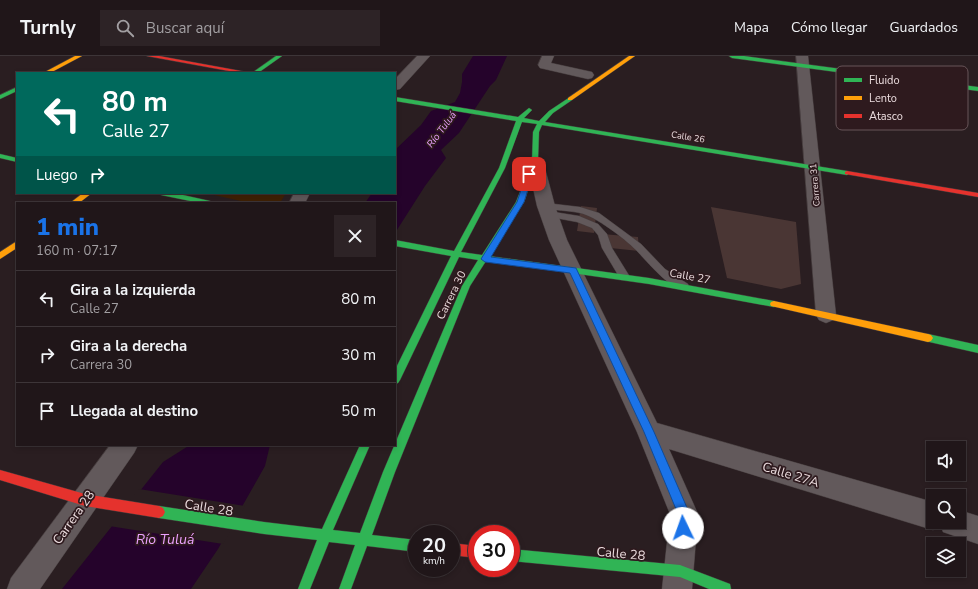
<!DOCTYPE html>
<html lang="es">
<head>
<meta charset="utf-8">
<style>
	:root { --surface:#201619; --page:#2d2326; --text:#f1f3f6; --muted:#a29fa2; --line:#3d3538; --accent:#1a73e8 }
	body { margin:0; font-family:"Nunito Sans",sans-serif; background:var(--page); color:var(--text); height:100vh; display:flex; flex-direction:column; font-size:15px; white-space:nowrap }
	* { box-sizing:border-box; margin:0 }
	p { font-size:13px; color:var(--muted) }
	.icon { flex:none; width:22px; height:22px; fill:none; stroke:currentColor; stroke-width:2; stroke-linecap:round; stroke-linejoin:round }
	.map { position:relative; flex:1; overflow:hidden }
	.sheet { position:absolute; left:16px; top:146px; width:380px; height:244px; display:flex; flex-direction:column; background:var(--surface); border-radius:0px; box-shadow:0 2px 6px #0003,0 0 0 1px var(--line) }
	.sheet>* { flex:none }
	.guide { position:absolute; left:16px; top:16px; width:380px; height:122px; border-radius:0px; box-shadow:0 2px 6px #0003,0 0 0 1px var(--line); background:#00695c; color:#fff; overflow:hidden }
	.tools { position:absolute; left:926px; top:385px; display:grid; gap:8px }
	.tools a { display:grid; place-items:center; width:40px; height:40px; border-radius:0px; background:var(--surface); box-shadow:0 2px 6px #0003,0 0 0 1px var(--line); font-size:20px }
	.speed { position:absolute; left:408px; top:469px; display:flex; gap:8px; font-size:20px; font-weight:700; text-align:center }
	.speed>* { display:grid; place-content:center; width:52px; height:52px; border-radius:50%; background:var(--surface); box-shadow:0 2px 6px #0003,0 0 0 1px var(--line); line-height:1 }
	.speed small { font-size:10px; font-weight:400 }
	.speed .limit { border:6px solid #d22; background:#fff; color:#111 }
	.pin { position:absolute; display:grid; place-items:center; width:34px; height:34px; color:#fff; margin:-17px; border-radius:8px; box-shadow:0 2px 6px #0006 }
	.me { position:absolute; width:44px; margin:-22px; rotate:357deg; stroke-linejoin:round; filter:drop-shadow(0 0 3px #0008) }
	.turn { display:flex; align-items:center; gap:14px; height:84px; padding:0 20px; font-size:18px }
	.turn .icon { width:52px; height:52px; stroke-width:2.5 }
	.turn b { display:block; font-size:28px; line-height:34px }
	.then { display:flex; align-items:center; height:38px; padding:0 20px; background:#0003; gap:8px; font-size:15px }
	.round { display:grid; place-items:center; flex:none; width:42px; height:42px; border-radius:0px; background:var(--page) }
	.summary { display:flex; align-items:center; justify-content:space-between; height:68px; padding:0 20px }
	h1 { font-size:24px; font-weight:800; line-height:30px; color:var(--accent) }
	ul { padding:0; list-style:none }
	li { display:flex; align-items:center; gap:12px; height:56px; padding:0 20px; border-top:1px solid var(--line) }
	li div { flex:1 }
	li b { display:block; font-size:15px }
	li em { font-style:normal }
	header { display:flex; align-items:center; gap:24px; box-sizing:border-box; height:56px; padding:0 20px; background:var(--surface); border-bottom:1px solid var(--line) }
	header strong { font-size:19px }
	nav { display:flex; gap:22px; margin-inline-start:auto; font-size:14px }
	.search { width:280px; height:36px; background:var(--page); display:flex; align-items:center; gap:10px; box-sizing:border-box; padding:0 14px; border-radius:0px; color:var(--muted); font-size:15px }
	.map>svg:first-child { display:block }
	.green { fill:#402105 }
	.water { fill:#25032b }
	.pier { fill:#2a1e21 }
	.building { fill:#4a3634 }
	.lines { fill:none; stroke-linecap:round; stroke-linejoin:round }
	.lane-casing { stroke:#453c3d; stroke-width:1 }
	.street-casing { stroke:#453c3d; stroke-width:1 }
	.fast-casing { stroke:#453c3d; stroke-width:1 }
	.slow-casing { stroke:#453c3d; stroke-width:1 }
	.jam-casing { stroke:#453c3d; stroke-width:1 }
	.lane { fill:#62595b; fill-rule:evenodd }
	.street { fill:#62595b; fill-rule:evenodd }
	.fast { fill:#30b455; fill-rule:evenodd }
	.slow { fill:#ff9f0a; fill-rule:evenodd }
	.jam { fill:#e5322d; fill-rule:evenodd }
	.route { fill:#1a73e8; stroke:#114b97 }
	.labels { text-anchor:middle; stroke-width:3.5; stroke-linejoin:round; paint-order:stroke }
	.far-street-label { font-size:9px; fill:#ebdcde; stroke:#2e1a1e }
	.far-water-label { font-size:10px; font-style:italic; fill:#eba1fe; stroke:#2e1a1e }
	.street-label { font-size:11px; fill:#ebdcde; stroke:#2e1a1e }
	.near-street-label { font-size:13px; fill:#ebdcde; stroke:#2e1a1e }
	.near-water-label { font-size:14px; font-style:italic; fill:#eba1fe; stroke:#2e1a1e }
	.key { fill:#2e1a1e; stroke:#675458; stroke-width:1 }
	.key-label { font-size:11px; fill:#ebdcde }
</style>
</head>
<body>
<header>
<strong>Turnly</strong>
<div class="search"><svg class="icon" aria-label="search" viewBox="0 0 24 24"><circle cx="10" cy="10" r="6"/><path d="M15 15l6 6"/></svg>Buscar aquí</div>
<nav><a>Mapa</a><a>Cómo llegar</a><a>Guardados</a></nav>
</header>
<div class="map">
<svg width="978" height="533" viewBox="0 0 978 533">
	<rect width="100%" height="100%" fill="#2a1e21"/>
	<path class="green" d="M205,137H286L280,147H250Z"/>
	<path class="water" d="M473,0H507L496,24L490,30L459,77L441,94L446,102L425,130L395,177V147H365L372,137H395V94L421,69L431,55L455,46L460,37L462,26V18Z
		M190,389H270L265,410L218,493L191,533H62L163,406Z"/>
	<path class="pier" d="M139,433L245,450L223,488L109,470Z"/>
	<path class="building" d="M581,150L597,152L594,177L577,175Z
		M711,151L796,166L801,228L781,233L727,222Z
		M602,178L638,181L639,195L601,191Z"/>
	<g class="lines">
		<g class="lane-casing">
			<path id="lane" d="M546,147L580,151L599,157L641,188L665,213L688,228L689,231L688,234C673,238 646,204 636,194C624,182 595,160 580,157C568,154 555,155 543,152L542,150Z
				M548,155L579,160L598,168L607,178L612,192L630,221L629,224H621L602,192L598,179L592,172L577,166L545,160L543,158L545,156Z"/>
		</g>
		<g class="street-casing">
			<path id="street" d="M417,0H430L400,33L395,34V23Z
				M542,0H554L551,7L592,16L594,19L592,22L588,23L540,12L538,9Z
				M796,0H808L836,259L833,264L826,267L819,264L816,259Z
				M535,100L540,102L543,105L555,150L567,184L657,367L933,446V466H959V454L978,460V488L943,476L941,470L933,474L669,393L698,458L692,533H662L670,458L637,376L549,184L537,150L527,105L530,102Z
				M294,137H310L305,147H289Z
				M110,389H138L134,397L40,533H7L11,522Z"/>
		</g>
		<g class="fast-casing">
			<path id="fast" d="M276,0H282L258,17H252Z
				M729,0H744L978,31V35L732,2Z
				M17,31V35L0,43V39Z
				M395,41L518,61L529,52L532,54L524,62L539,65L549,55L570,41L572,42V44L553,57L545,66L847,115L850,117L847,119L542,69L539,76L538,105L524,146L489,200L649,222L774,245L778,248L774,251L649,228L486,205L470,230L395,416L372,479L417,484V496L367,490L351,533H339L355,489L329,486L310,533H298L317,484L264,478L159,462L155,460L153,456L155,452L159,450L264,466L322,473L360,389H370L333,474L360,477L383,416L462,230L478,204L459,201L400,324L398,327L395,328V314L451,200L395,190V184L454,195L499,112L516,65L395,45ZM522,66L537,68L533,76L532,105L516,146L482,199L461,196L505,112Z
				M0,98L17,102V106L0,102Z
				M160,137H174L210,145L214,147H200L161,139Z
				M928,278L978,289V297L925,285L923,282L925,279Z
				M511,493L680,509L730,528L731,533H709L680,521L511,505Z"/>
		</g>
		<g class="slow-casing">
			<path id="slow" d="M75,0H82L50,17H43Z
				M629,0H635L572,44H568V42Z
				M83,137H92L79,147H70Z
				M17,185V192L0,203V196Z
				M774,245L928,278L931,279L933,282L931,285L928,286L771,250L770,248L771,246Z"/>
		</g>
		<g class="jam-casing">
			<path id="jam" d="M147,0H159L252,17H240Z
				M847,115L978,137V141L845,118V116Z
				M0,414L85,438L159,450L163,452L165,456L163,460L159,462L85,450L0,424Z
				M451,487L477,490V502L451,499Z"/>
		</g>
		<use href="#lane" class="lane"/>
		<use href="#street" class="street"/>
		<use href="#fast" class="fast"/>
		<use href="#slow" class="slow"/>
		<use href="#jam" class="jam"/>
	</g>
	<path class="route" d="M527,116L533,118L524,146L491,201L576,212L654,376L688,454L690,458L687,476L683,478L679,476L677,472L678,458L644,376L570,217L485,206L481,203L517,146Z"/>
	<g class="labels">
		<g class="far-street-label">
			<text transform="translate(688 81) rotate(9)" y="3">Calle 26</text>
			<text transform="translate(815 129) rotate(-95)" y="3">Carrera 31</text>
		</g>
		<g class="far-water-label">
			<text transform="translate(441 73) rotate(-53)" y="4">Río Tuluá</text>
		</g>
		<g class="street-label">
			<text transform="translate(690 220) rotate(10)" y="4">Calle 27</text>
			<text transform="translate(451 239) rotate(-64)" y="4">Carrera 30</text>
		</g>
		<g class="near-street-label">
			<text transform="translate(791 418) rotate(17)" y="5">Calle 27A</text>
			<text transform="translate(209 451) rotate(9)" y="5">Calle 28</text>
			<text transform="translate(73 461) rotate(-55)" y="5">Carrera 28</text>
			<text transform="translate(621 497) rotate(5)" y="5">Calle 28</text>
		</g>
		<g class="near-water-label">
			<text x="165" y="488">Río Tuluá</text>
		</g>
	</g>
	<rect x="836" y="10" width="132" height="64" rx="6" class="key"/>
	<rect x="844" y="22" width="18" height="4" fill="#30b455"/>
	<rect x="844" y="40" width="18" height="4" fill="#ff9f0a"/>
	<rect x="844" y="58" width="18" height="4" fill="#e5322d"/>
	<g class="key-label">
		<text x="869" y="28">Fluido</text>
		<text x="869" y="46">Lento</text>
		<text x="869" y="64">Atasco</text>
	</g>
</svg>
<div class="tools">
<a><svg class="icon" aria-label="sound" viewBox="0 0 24 24"><path d="M4 9h4l5-4v14l-5-4H4zM17 9q2 3 0 6"/></svg></a>
<a><svg class="icon" aria-label="search" viewBox="0 0 24 24"><circle cx="10" cy="10" r="6"/><path d="M15 15l6 6"/></svg></a>
<a><svg class="icon" aria-label="layers" viewBox="0 0 24 24"><path d="M12 4l9 5-9 5-9-5zM3 14l9 5 9-5"/></svg></a>
</div>
<div class="speed"><div>20<small>km/h</small></div><div class="limit">30</div></div>
<div class="pin" style="left:529px;top:118px;background:#d93025"><svg class="icon" aria-label="arrive" viewBox="0 0 24 24"><path d="M6 21V4h12l-3 4 3 4H6"/></svg></div>
<svg class="me" style="left:683px;top:472px" viewBox="-20 -20 40 40"><circle r="19" fill="#fff"/><path d="M0-13L10 11 0 6-10 11z" fill="#1a73e8"/></svg>
<div class="guide">
<div class="turn"><svg class="icon" aria-label="left" viewBox="0 0 24 24"><path d="M17 20v-9H6M10 6l-5 5 5 5"/></svg><div><b>80 m</b>Calle 27</div></div>
<div class="then">Luego<svg class="icon" aria-label="right" viewBox="0 0 24 24"><path d="M7 20v-9h11M14 6l5 5-5 5"/></svg></div>
</div>
<section class="sheet">
<div class="summary"><div><h1>1 min</h1><p>160 m · 07:17</p></div><a class="round"><svg class="icon" aria-label="close" viewBox="0 0 24 24"><path d="M6 6l12 12M18 6L6 18"/></svg></a></div>
<ul>
<li><svg class="icon" aria-label="left" viewBox="0 0 24 24"><path d="M17 20v-9H6M10 6l-5 5 5 5"/></svg><div><b>Gira a la izquierda</b><p>Calle 27</p></div><em>80 m</em></li>
<li><svg class="icon" aria-label="right" viewBox="0 0 24 24"><path d="M7 20v-9h11M14 6l5 5-5 5"/></svg><div><b>Gira a la derecha</b><p>Carrera 30</p></div><em>30 m</em></li>
<li><svg class="icon" aria-label="arrive" viewBox="0 0 24 24"><path d="M6 21V4h12l-3 4 3 4H6"/></svg><div><b>Llegada al destino</b></div><em>50 m</em></li>
</ul>
</section>
</div>
</body>
</html>
